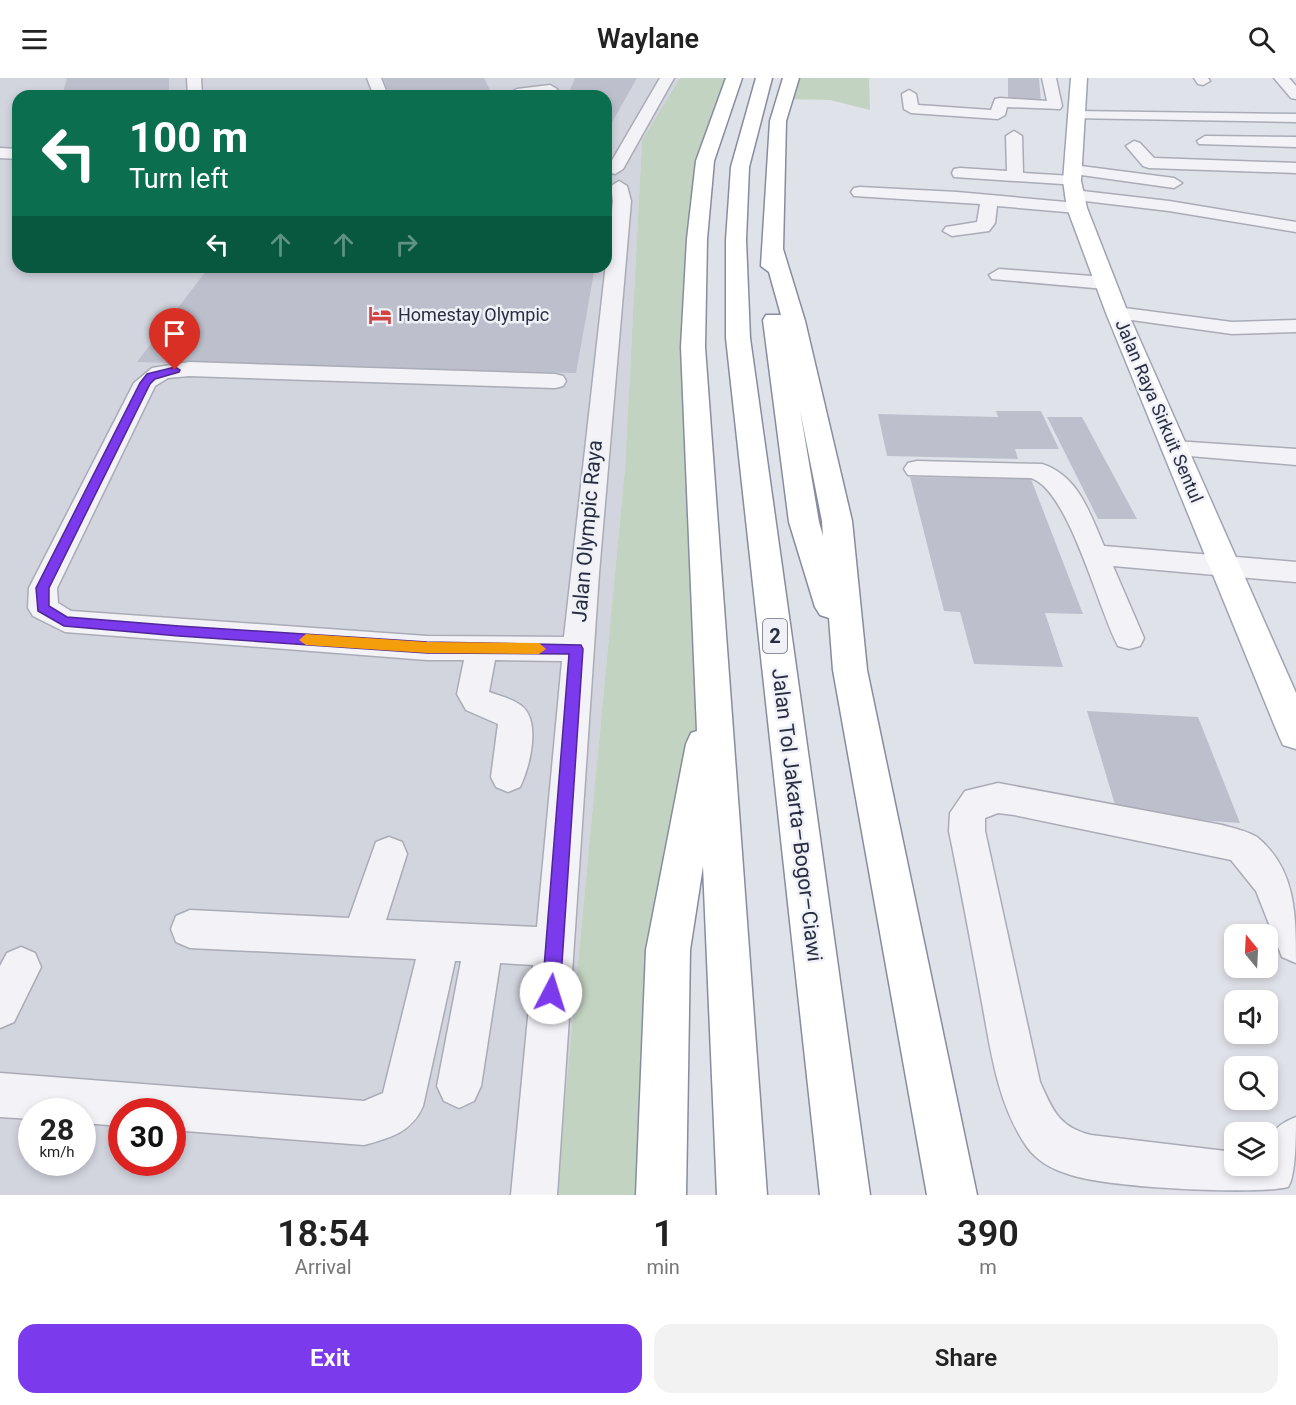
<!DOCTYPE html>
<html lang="en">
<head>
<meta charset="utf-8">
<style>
	:root { --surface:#fff; --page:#f2f2f2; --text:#222; --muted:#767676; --accent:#7c3aed }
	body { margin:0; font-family:Roboto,sans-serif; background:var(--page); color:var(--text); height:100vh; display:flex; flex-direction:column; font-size:22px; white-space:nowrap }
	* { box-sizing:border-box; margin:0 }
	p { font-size:20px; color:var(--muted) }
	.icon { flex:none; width:33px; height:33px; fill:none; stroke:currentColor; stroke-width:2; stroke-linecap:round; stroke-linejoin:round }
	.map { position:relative; height:1117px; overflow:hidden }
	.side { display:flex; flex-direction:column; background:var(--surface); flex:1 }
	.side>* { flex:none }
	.top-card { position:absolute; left:12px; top:12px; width:600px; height:183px; border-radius:18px; box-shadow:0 3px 9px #0003; background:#0b6e4f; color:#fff; overflow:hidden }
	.needle { width:39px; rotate:342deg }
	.buttons { position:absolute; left:1224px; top:846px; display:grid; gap:12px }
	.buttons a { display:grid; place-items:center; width:54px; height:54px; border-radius:12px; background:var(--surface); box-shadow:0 3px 9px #0003; font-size:30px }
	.speed { position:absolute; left:18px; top:1020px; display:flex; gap:12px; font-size:30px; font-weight:700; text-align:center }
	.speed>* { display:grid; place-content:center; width:78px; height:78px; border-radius:50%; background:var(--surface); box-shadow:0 3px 9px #0003; line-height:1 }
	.speed small { font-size:15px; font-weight:400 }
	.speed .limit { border:9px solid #d22; background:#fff; color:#111 }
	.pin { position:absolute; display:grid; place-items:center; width:51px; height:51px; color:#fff; margin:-62px -26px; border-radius:50% 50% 50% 0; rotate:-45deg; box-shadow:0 0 6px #0007 }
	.pin .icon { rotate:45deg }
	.me { position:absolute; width:66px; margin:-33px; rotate:5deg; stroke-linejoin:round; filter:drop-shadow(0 0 4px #0008) }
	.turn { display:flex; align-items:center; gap:21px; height:126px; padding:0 18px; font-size:27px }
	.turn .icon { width:78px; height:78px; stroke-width:2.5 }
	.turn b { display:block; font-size:42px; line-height:51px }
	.lanes { display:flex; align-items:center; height:57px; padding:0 18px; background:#0003; justify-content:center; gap:30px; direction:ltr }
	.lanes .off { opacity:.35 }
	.eta { display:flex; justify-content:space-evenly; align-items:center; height:102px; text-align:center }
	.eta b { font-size:36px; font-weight:600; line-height:42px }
	.button { display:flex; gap:12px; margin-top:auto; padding:12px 18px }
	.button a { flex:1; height:69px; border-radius:18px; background:var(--accent); color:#fff; font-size:24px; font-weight:600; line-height:69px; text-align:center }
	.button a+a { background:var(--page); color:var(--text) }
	header { display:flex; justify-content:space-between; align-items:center; height:78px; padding:0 18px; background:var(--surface); font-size:27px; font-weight:600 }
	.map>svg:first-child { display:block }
	.built { fill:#d2d4de; fill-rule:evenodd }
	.green { fill:#c2d3c1 }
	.building { fill:#bdc0cc }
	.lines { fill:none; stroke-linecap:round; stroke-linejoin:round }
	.minor-casing { stroke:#a9acb7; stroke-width:3 }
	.major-casing { stroke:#9fa4b5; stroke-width:3 }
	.highway-casing { stroke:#878ca0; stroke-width:3 }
	.minor { fill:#f3f3f7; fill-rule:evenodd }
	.major { fill:#fff; fill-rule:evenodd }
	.highway { fill:#fff; fill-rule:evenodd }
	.route { fill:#7c3aed; stroke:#51269a; stroke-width:1.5 }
	.slow { fill:#f59e0b }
	.labels { text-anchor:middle; stroke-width:5; stroke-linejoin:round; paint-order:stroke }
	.far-poi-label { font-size:18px; fill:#282d41; stroke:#eff1f7; text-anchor:start }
	.far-street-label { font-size:18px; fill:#282d41; stroke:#eff1f7 }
	.shield { fill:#eff1f7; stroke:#646878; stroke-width:1.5 }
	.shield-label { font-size:20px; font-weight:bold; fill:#282d41 }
	.street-label { font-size:21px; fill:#282d41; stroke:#eff1f7 }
</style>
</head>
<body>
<header><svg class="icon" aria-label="menu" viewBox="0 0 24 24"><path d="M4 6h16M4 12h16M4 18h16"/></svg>Waylane<svg class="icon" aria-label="search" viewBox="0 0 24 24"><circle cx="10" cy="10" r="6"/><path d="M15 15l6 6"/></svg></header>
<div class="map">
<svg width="1296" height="1117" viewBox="0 0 1296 1117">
	<rect width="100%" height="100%" fill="#e0e2e9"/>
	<path class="built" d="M0,0H680L642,62L625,390L556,1117H0ZM18,18H606V189H18ZM32,1034H82V1084H32ZM122,1034H172V1084H122Z"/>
	<path class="green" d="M680,0H734L723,27L697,161L714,612L661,1117H556L625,390L642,62Z
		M791,0H869L870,32L830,22L783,21Z"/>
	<path class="building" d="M67,0H169V12L114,18H62Z
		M383,0H484L493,18H389Z
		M575,0H637L611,46L606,45V18H575L570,12Z
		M1008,0H1039L1041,24L1008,21Z
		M209,189H595L576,295L137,284Z
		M996,333H1041L1059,371H1015L1018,381L887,378L878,336L998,339Z
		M1047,339H1082L1137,441H1098Z
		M910,399L1031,401L1083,536L1045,535L1063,589L974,586L960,534L944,533Z
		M1087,633L1198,639L1240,745L1118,737Z"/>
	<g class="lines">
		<g class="minor-casing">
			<path id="minor" d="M187,0H201L202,18H188Z
				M367,0H381L388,18H374Z
				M660,0H674L623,91L615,96L609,94L607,91Z
				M1042,0H1056L1062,28L1060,31L1007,29L1005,37L998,41L911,35L904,31L902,16L909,12L916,16L918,27L991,32L995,21L1000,20L1047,23Z
				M1194,0H1208L1210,3L1203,7L1198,6Z
				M1274,0H1289L1296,8V21L1291,20Z
				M550,7L557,11L555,14L512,18L510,15L517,11Z
				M1075,33L1296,36V44L1070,40L1068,37L1070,34Z
				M1014,53L1022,58L1023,95L1072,98L1080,103L1078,107L954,99L952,95L954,91L960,90L1007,93L1006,58Z
				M1205,58L1296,59V69L1199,66L1197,63Z
				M1134,63L1140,65L1154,80L1296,85V95L1149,90L1143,88L1126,68Z
				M0,70L18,71V81L0,80Z
				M1073,87L1174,100L1182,105L1174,110L1067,95L1065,92L1067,89Z
				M619,103L627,108L631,123L599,495L557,1117H511L533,887L500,885L481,1008L474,1023L459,1030L444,1023L437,1008L461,883H455L423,1028C412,1054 390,1060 364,1067L172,1052V1034H122V1048L82,1045V1034H32V1041L0,1039V995L364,1023L383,1015L416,881L190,870L176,864L171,851L176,838L190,832L349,840L376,764L389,759L402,764L407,776L386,842L537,849L562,583L495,582L489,614C500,618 514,621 523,629C541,646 529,691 520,709L508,714L496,709L491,699L498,646L466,632L457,616L464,582H427L65,554L33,538L28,530L29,510L134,305L152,290L189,284L555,296L563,298L566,303L563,308L555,310L189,298L168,300L155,308L57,510L58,525L71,533L427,558L564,559L613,123L611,108Z
				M860,109L957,114L1077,125L1086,130L1077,135L997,128L995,145L989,153L952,158L943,153L946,149L977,144L980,126L854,118L851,114L854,110Z
				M1074,112L1169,123L1296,144V154L1169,133L1068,121L1065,117L1068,113Z
				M999,191L1105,199L1112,201L1115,205L1112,209L1105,211L992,201L989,197Z
				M1117,229L1232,244L1296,242V254L1232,256L1110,239L1107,235L1110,231Z
				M1175,363L1296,371V387L1166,376L1163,371L1166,366Z
				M917,383L1042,386C1079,398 1090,436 1104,468L1296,484V504L1113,488L1144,560L1140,568L1129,571L1118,568C1098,531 1069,412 1031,400L908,397L904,391L908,385Z
				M998,705L1222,747C1233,750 1247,753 1257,759C1296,791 1296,837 1296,885L1282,879L1256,813L1231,782L1014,737L998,735L985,740V753L1040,1004C1053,1033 1059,1049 1091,1057L1234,1074V1088H1268C1268,1060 1269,1050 1296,1039C1296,1055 1296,1099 1288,1109C1256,1117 1106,1110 1068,1096C1052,1091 1038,1084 1027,1069C996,1025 990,966 980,914C970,860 960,807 949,753L950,735L965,713Z
				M21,869L35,875L41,889L14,944L0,950V888L7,875Z"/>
		</g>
		<g class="major-casing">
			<path id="major" d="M1071,0H1087L1081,103L1087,130L1128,235L1296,615V671L1283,667L1278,656L1106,235L1067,130L1063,103Z"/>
		</g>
		<g class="highway-casing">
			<path id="highway" d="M726,0H742L714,83L707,161L705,269L767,1117H717L703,788L690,872L686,1117H636L646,872L686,666L691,655L697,653L681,269L687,161L696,83Z
				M756,0H772L749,89L746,162L750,260L870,1117H820L726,260V162L731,89Z
				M783,0H799L786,43L783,171L805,243L852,443L867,592L977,1117H927L833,592L829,540L820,537L815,529L789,444L763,242L766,237H781L769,194L761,188L770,43ZM800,332L822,443L823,458L819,444Z"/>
		</g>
		<use href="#minor" class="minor"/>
		<use href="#major" class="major"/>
		<use href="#highway" class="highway"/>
	</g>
	<path class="route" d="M175,289L180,292L179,294L155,301L150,306L49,510V528L67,539L179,548L427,564L581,567L583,571L560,915L557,921L551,924L544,921L542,915L569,576L427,575L179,558L64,548L38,533L36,510L140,305L147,296Z"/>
	<path class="slow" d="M306,556L427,564L539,565L546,571L539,576L427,575L306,567L299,562Z"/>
	<defs>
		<g id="hotel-bare" transform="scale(1.8)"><path d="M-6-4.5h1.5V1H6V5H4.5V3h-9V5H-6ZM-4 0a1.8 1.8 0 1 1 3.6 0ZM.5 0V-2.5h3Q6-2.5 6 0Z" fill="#d14442" stroke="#eff1f7" stroke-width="2.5" paint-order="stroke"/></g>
	</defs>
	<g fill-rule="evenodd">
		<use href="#hotel-bare" x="380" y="237"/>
	</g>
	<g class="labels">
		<g class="far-poi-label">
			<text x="398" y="243">Homestay Olympic</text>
		</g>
		<g class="far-street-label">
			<text transform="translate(1159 333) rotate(67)" y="6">Jalan Raya Sirkuit Sentul</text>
		</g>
		<rect class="shield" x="763" y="541" width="24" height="34" rx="4.5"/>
		<g class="shield-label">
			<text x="775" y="565">2</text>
		</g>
		<g class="street-label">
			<text transform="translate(587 453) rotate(-85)" y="7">Jalan Olympic Raya</text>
			<text transform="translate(797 737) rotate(83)" y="7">Jalan Tol Jakarta–Bogor–Ciawi</text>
		</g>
	</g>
</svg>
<div class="buttons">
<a><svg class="needle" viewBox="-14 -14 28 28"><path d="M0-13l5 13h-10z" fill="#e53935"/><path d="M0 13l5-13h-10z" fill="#767676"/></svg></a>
<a><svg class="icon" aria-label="sound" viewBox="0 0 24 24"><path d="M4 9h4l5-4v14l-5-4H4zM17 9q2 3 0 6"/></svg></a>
<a><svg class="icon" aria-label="search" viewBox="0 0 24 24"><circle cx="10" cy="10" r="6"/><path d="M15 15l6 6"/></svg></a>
<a><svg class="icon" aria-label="layers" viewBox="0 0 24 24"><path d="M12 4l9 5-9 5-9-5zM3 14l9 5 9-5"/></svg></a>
</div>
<div class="speed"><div>28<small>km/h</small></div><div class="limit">30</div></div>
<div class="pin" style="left:175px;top:292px;background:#d93025"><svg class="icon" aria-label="arrive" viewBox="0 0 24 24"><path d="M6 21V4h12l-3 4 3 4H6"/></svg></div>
<svg class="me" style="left:551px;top:915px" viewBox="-20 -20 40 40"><circle r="19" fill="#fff"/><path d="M0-13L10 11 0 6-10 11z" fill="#7c3aed"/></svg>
<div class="top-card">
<div class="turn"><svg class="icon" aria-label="left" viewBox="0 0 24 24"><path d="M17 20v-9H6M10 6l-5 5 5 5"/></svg><div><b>100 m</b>Turn left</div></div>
<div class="lanes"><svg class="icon" aria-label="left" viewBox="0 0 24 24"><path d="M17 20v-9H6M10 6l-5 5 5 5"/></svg><svg class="icon off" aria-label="ahead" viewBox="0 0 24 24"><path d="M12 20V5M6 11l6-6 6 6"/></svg><svg class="icon off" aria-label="ahead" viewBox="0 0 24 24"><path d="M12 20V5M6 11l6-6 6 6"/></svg><svg class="icon off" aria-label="right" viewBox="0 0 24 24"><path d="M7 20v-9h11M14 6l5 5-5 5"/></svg></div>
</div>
</div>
<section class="side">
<div class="eta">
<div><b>18:54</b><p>Arrival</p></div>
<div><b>1</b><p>min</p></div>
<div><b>390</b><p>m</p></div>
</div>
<div class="button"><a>Exit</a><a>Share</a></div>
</section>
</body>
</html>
